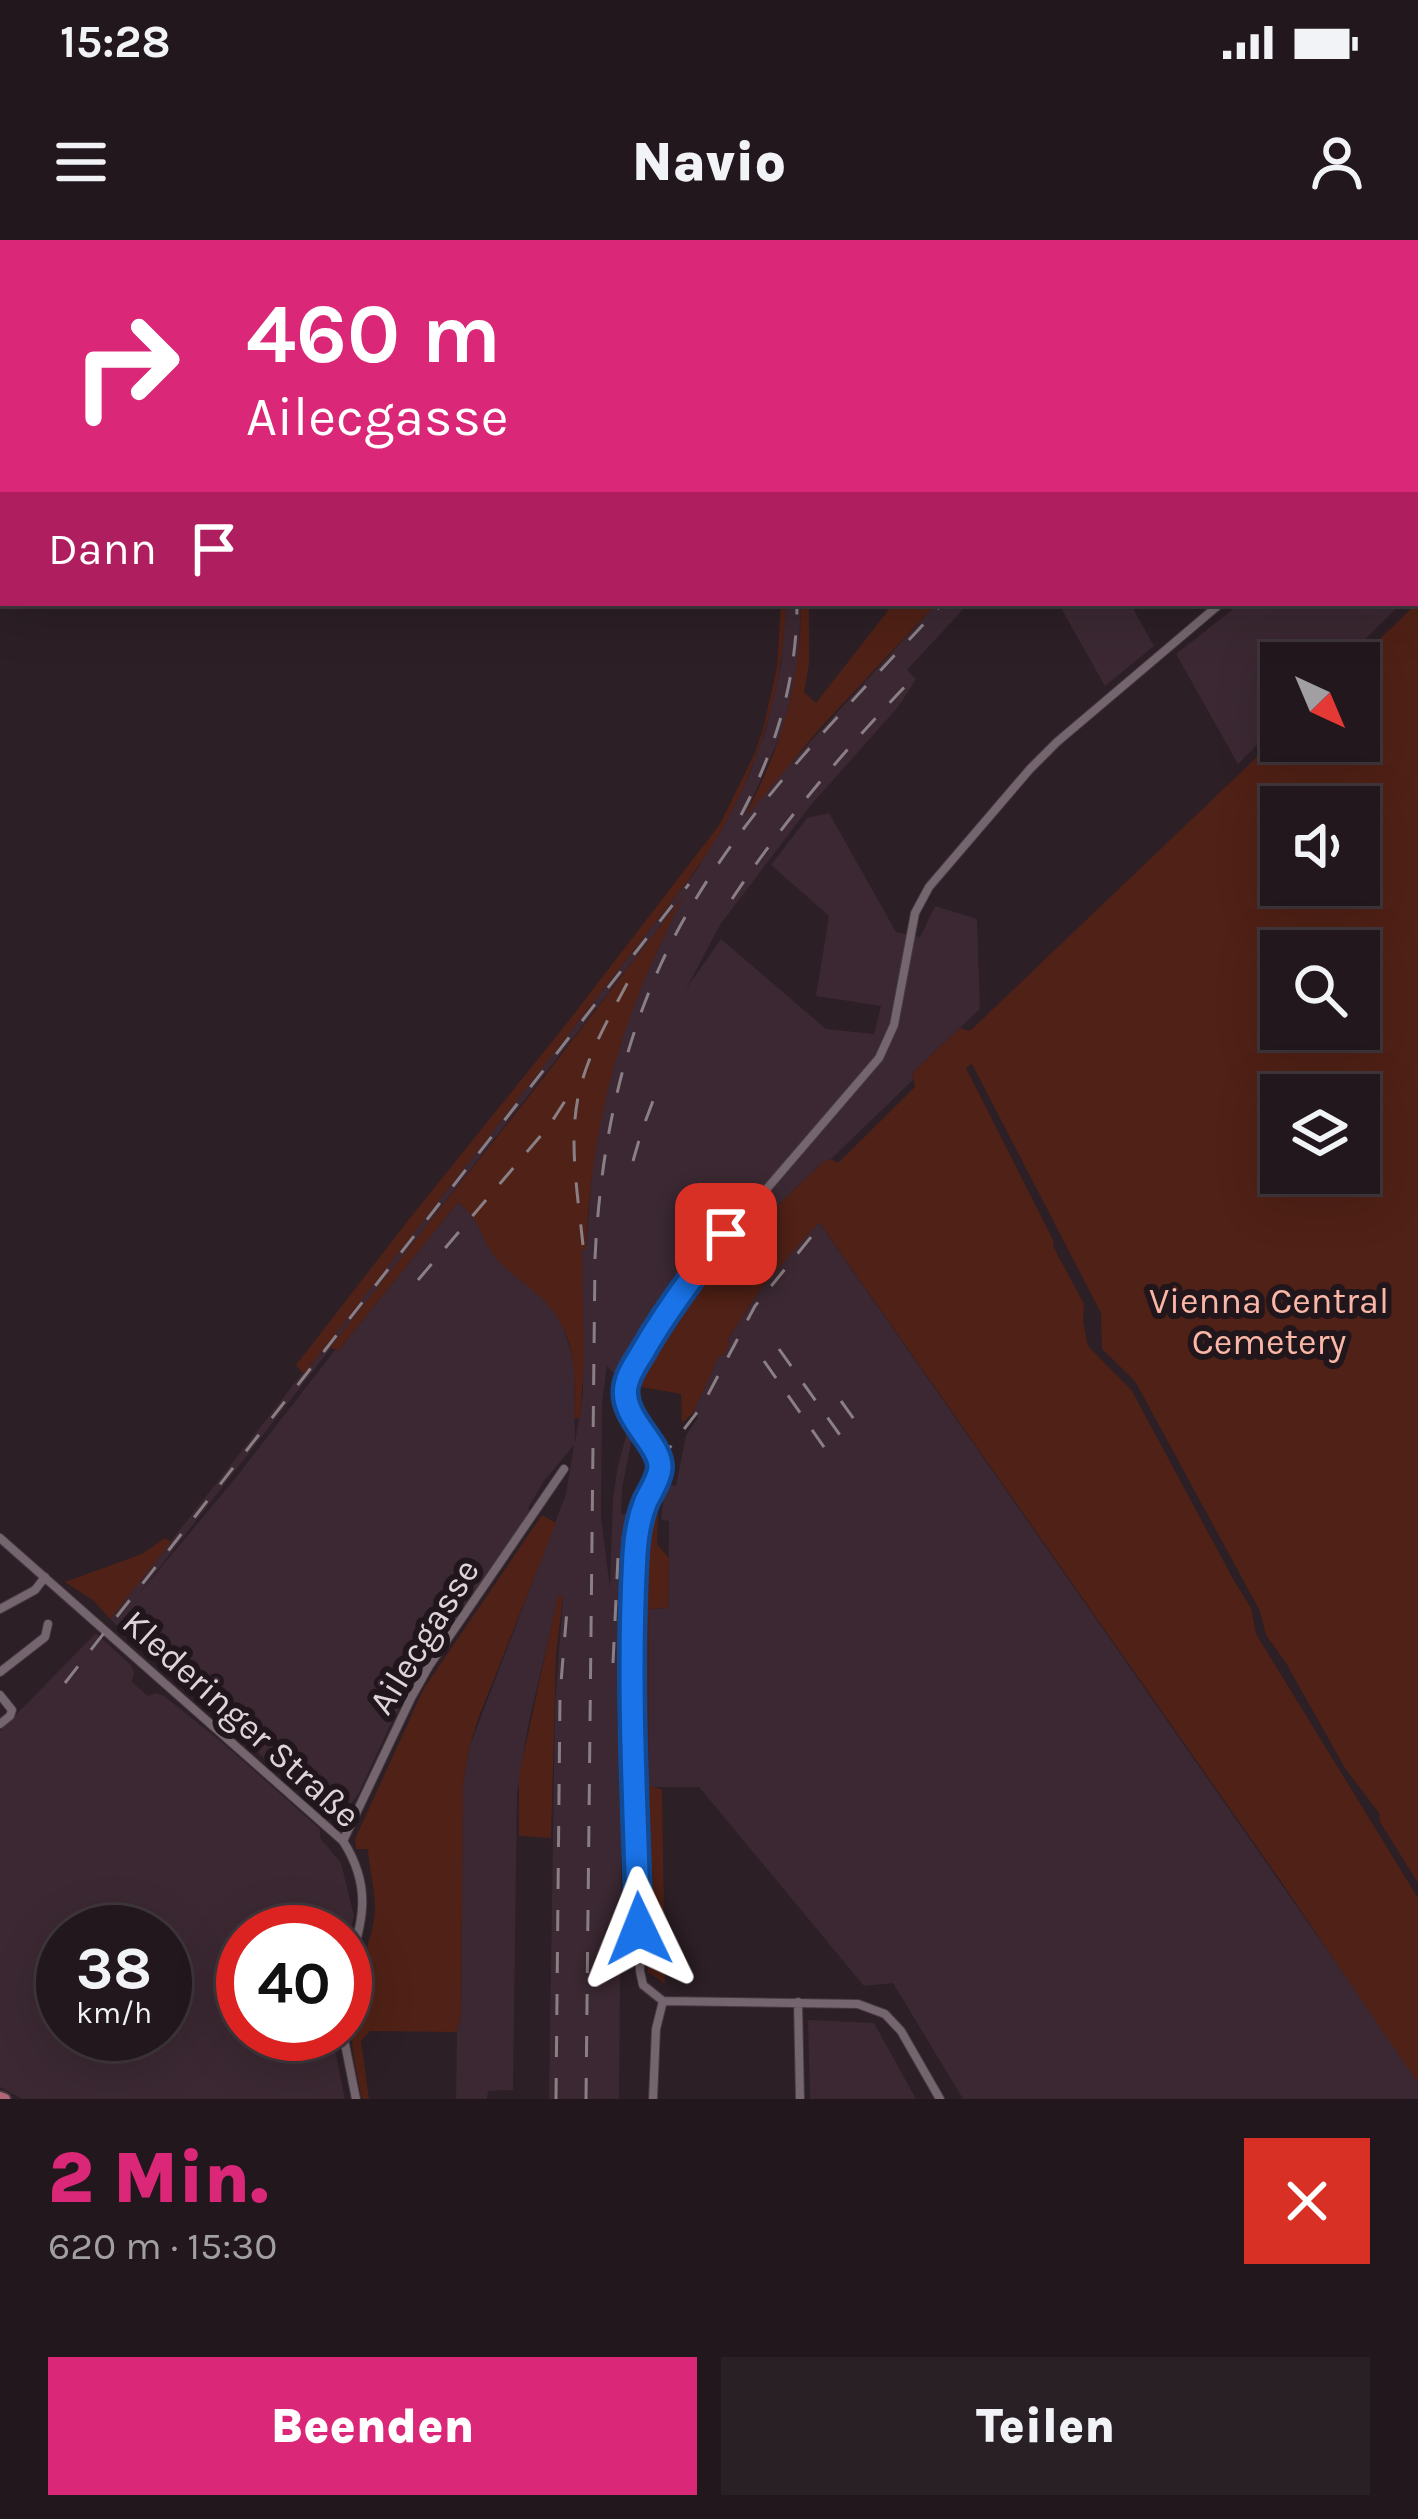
<!DOCTYPE html>
<html lang="de">
<head>
<meta charset="utf-8">
<style>
	:root { --surface:#21171c; --page:#292025; --text:#f1f3f6; --muted:#a29fa3; --line:#3e363b; --accent:#db2777 }
	body { margin:0; font-family:Karla,sans-serif; background:var(--page); color:var(--text); height:100vh; display:flex; flex-direction:column; font-size:45px; white-space:nowrap }
	* { box-sizing:border-box; margin:0 }
	p { font-size:39px; color:var(--muted) }
	.icon { flex:none; width:66px; height:66px; fill:none; stroke:currentColor; stroke-width:2; stroke-linecap:round; stroke-linejoin:round }
	.map { position:relative; height:1859px; overflow:hidden }
	.drawer { display:flex; flex-direction:column; background:var(--surface); flex:1 }
	.drawer>* { flex:none }
	.guide { position:absolute; left:0px; top:0px; width:1419px; height:366px; box-shadow:0 12px 48px #0002,0 0 0 3px var(--line); background:#db2777; color:#fff; overflow:hidden }
	.needle { width:78px; rotate:136deg }
	.tools { position:absolute; left:1260px; top:402px; display:grid; gap:24px }
	.tools a { display:grid; place-items:center; width:120px; height:120px; border-radius:0px; background:var(--surface); box-shadow:0 12px 48px #0002,0 0 0 3px var(--line); font-size:60px }
	.speed { position:absolute; left:36px; top:1665px; display:flex; gap:24px; font-size:60px; font-weight:700; text-align:center }
	.speed>* { display:grid; place-content:center; width:156px; height:156px; border-radius:50%; background:var(--surface); box-shadow:0 12px 48px #0002,0 0 0 3px var(--line); line-height:1 }
	.speed small { font-size:30px; font-weight:400 }
	.speed .limit { border:18px solid #d22; background:#fff; color:#111 }
	.pin { position:absolute; display:grid; place-items:center; width:102px; height:102px; color:#fff; margin:-51px; border-radius:24px; box-shadow:0 6px 18px #0006 }
	.me { position:absolute; width:132px; margin:-66px; rotate:358deg; stroke-linejoin:round; filter:drop-shadow(0 0 9px #0008) }
	.turn { display:flex; align-items:center; gap:42px; height:252px; padding:0 48px; font-size:54px }
	.turn .icon { width:156px; height:156px; stroke-width:2.5 }
	.turn b { display:block; font-size:84px; line-height:102px }
	.then { display:flex; align-items:center; height:114px; padding:0 48px; background:#0003; gap:24px; font-size:45px }
	.round { display:grid; place-items:center; flex:none; width:126px; height:126px; border-radius:0px; background:var(--page) }
	.headline { display:flex; align-items:center; justify-content:space-between; height:204px; padding:0 48px }
	h1 { font-size:72px; font-weight:800; line-height:90px; color:var(--accent) }
	.cta { display:flex; gap:24px; margin-top:auto; padding:24px 48px }
	.cta a { flex:1; height:138px; border-radius:0px; background:var(--accent); color:#fff; font-size:48px; font-weight:800; line-height:138px; text-align:center }
	.cta a+a { background:var(--page); color:var(--text) }
	.status { display:flex; justify-content:space-between; align-items:center; height:84px; padding:0 60px; background:var(--surface); direction:ltr }
	.status svg { height:33px; fill:currentColor }
	header { display:flex; justify-content:space-between; align-items:center; height:156px; padding:0 48px; background:var(--surface); font-size:54px; font-weight:800 }
	.map>svg:first-child { display:block }
	.built { fill:#3b2832; fill-rule:evenodd }
	.green { fill:#502116; fill-rule:evenodd }
	.lines { fill:none; stroke-linecap:round; stroke-linejoin:round }
	.minor-casing { stroke:#443a3f; stroke-width:10 }
	.major-casing { stroke:#443a3f; stroke-width:14 }
	.minor { stroke:#75656e; stroke-width:8 }
	.major { stroke:#b26778; stroke-width:10 }
	.rail { stroke:#8a7f84; stroke-width:3; stroke-dasharray:21 21; stroke-linecap:butt }
	.route-casing { stroke:#114b97; stroke-width:30 }
	.route { stroke:#1a73e8; stroke-width:21 }
	.labels { text-anchor:middle; stroke-width:12; stroke-linejoin:round; paint-order:stroke }
	.park-label { font-size:36px; fill:#fab7a6; stroke:#22161d }
	.street-label { font-size:36px; fill:#ddd4d8; stroke:#22161d }
</style>
</head>
<body>
<div class="status"><b>15:28</b><svg viewBox="0 0 49 12"><path d="M0 12V9h3v3zM5 12V6h3v6zM10 12V3h3v9zM15 12V0h3v12zM26 1h20v11H26zM47 4h2v5h-2z"/></svg></div>
<header><svg class="icon" aria-label="menu" viewBox="0 0 24 24"><path d="M4 6h16M4 12h16M4 18h16"/></svg>Navio<svg class="icon" aria-label="person" viewBox="0 0 24 24"><circle cx="12" cy="8" r="4"/><path d="M4 21q1-7 8-7t8 7"/></svg></header>
<div class="map">
<svg width="1418" height="1859" viewBox="0 0 1418 1859">
	<rect width="100%" height="100%" fill="#2c1f26"/>
	<path class="built" d="M786,363H801L798,430L782,491L747,571L937,363H969L907,430L916,439L898,467L810,566L720,685L686,749L721,699L826,789L874,794L881,766L816,756L829,676L771,625L807,578L829,573L896,692L920,697L935,666L977,679L980,769L912,833L913,840L831,919L824,921L772,971L744,989L684,1063L647,1122L636,1146L612,1132L607,1125L602,1164L601,1278L610,1348L613,1258L618,1225L627,1193L633,1194L622,1248L621,1275L627,1273L646,1236L651,1240L631,1284L620,1322L617,1483L622,1544L619,1859H549L555,1466L563,1357L559,1355L528,1486L517,1554L513,1850L488,1851L487,1859H456L457,1792L461,1773L463,1545L469,1508L566,1254L574,1205L544,1241L528,1268L530,1271L393,1479L359,1553L342,1576H328L110,1379L698,628L748,538L766,490L781,425ZM680,661L630,770L611,832L594,908L586,1008L582,1009L583,1153L575,1203L574,1122L562,1083L548,1063L495,1017L476,977L458,962L338,1111L335,1110L233,1241L138,1355Z
		M1058,363H1130L1154,406L1105,446Z
		M1241,363H1402L1341,423H1281V481L1238,524L1176,414Z
		M818,981L1393,1804L1418,1843V1859H963L893,1743L864,1746L699,1547H648L649,1369L668,1368L669,1281L661,1280L665,1244L676,1246L686,1195L698,1178L693,1173L719,1114L730,1102L727,1100L762,1047Z
		M96,1393L131,1425L134,1432L132,1442L148,1456L156,1453L164,1456L223,1503L320,1589V1598L341,1623L354,1676L345,1709V1692H243V1794H334L335,1811L345,1859H22L0,1847V1491ZM63,1692H165V1794H63Z
		M808,1780L874,1783L916,1859H810Z"/>
	<path class="green" d="M1418,362V1643L1380,1582L1379,1573L1345,1528L1286,1423L1266,1395L1260,1371L1135,1141L1102,1109L1101,1073L972,824L966,828L1053,1000L1054,1008L1084,1064L1083,1081L1088,1106L1132,1151L1233,1339L1251,1368L1256,1394L1418,1658V1843L1280,1640L819,982L762,1047L727,1100L730,1103L723,1116L719,1115L693,1173L682,1183L681,1154L636,1146L647,1122L684,1063L744,989L772,971L824,921L831,919L838,923L915,847L912,833L960,788L970,791L1281,494V501H1359V423H1355ZM1281,567H1359V645H1281ZM1281,711H1359V789H1281ZM1281,855H1359V933H1281Z
		M781,363H786C783,466 748,561 686,643L304,1134L296,1125L410,978L567,783L720,584L755,513L763,489L777,427Z
		M801,363H809V424L804,452L816,463L894,363H937L821,487L749,573L747,572C784,500 800,443 801,363Z
		M685,654C622,775 593,871 586,1009L582,1010L584,1122L580,1178H574C576,1131 576,1088 538,1055C525,1043 506,1031 495,1017C479,996 483,983 458,962L338,1111L330,1107L524,863Z
		M658,1268L657,1304L669,1318L668,1368L649,1369L648,1546L662,1549L665,1744L648,1732L639,1494L643,1303L650,1270Z
		M542,1275L556,1283L478,1479L469,1508L463,1545L461,1774L457,1792L370,1791L361,1801L369,1859H362C354,1821 346,1786 355,1747C361,1719 375,1694 375,1665C374,1646 369,1627 368,1609H356L355,1599L424,1448Z
		M165,1298L171,1302L110,1379L94,1361L65,1342L142,1314Z
		M558,1355L563,1356L556,1415L551,1598L519,1596V1536Z"/>
	<g class="lines">
		<g class="minor-casing">
			<path id="minor" d="M688,0L696,3
				M1207,3L1211,0
				M1416,210L1418,209
				M0,1298L343,1601C375,1651 361,1686 345,1738
				M0,1369L35,1350L45,1337
				M0,1432L45,1397L48,1384
				M0,1455L12,1470L10,1476L0,1484
				M343,1601L411,1458L429,1426L564,1229
				M798,1762L800,1859
				M343,1794L356,1859
				M653,1859L656,1789L663,1761
				M940,1859L901,1791L885,1774L858,1764L663,1761L643,1745L640,1731L631,1436L635,1314L644,1266L660,1232V1220L626,1163V1140L691,1037L879,818L894,785L915,673L929,647L1030,529L1057,502L1221,363"/>
		</g>
		<g class="major-casing">
			<path id="major" d="M0,1857L5,1859"/>
		</g>
		<use href="#minor" class="minor"/>
		<use href="#major" class="major"/>
		<path class="rail" d="M599,0L607,3
			M1270,3L1273,0
			M1298,3L1301,0
			M741,575C776,509 797,439 797,363
			M732,659C784,580 846,509 911,440
			M633,921L642,890L659,845
			M583,1005C578,956 568,901 579,853C588,813 610,776 629,740
			M418,1040L549,886L574,847
			M779,1109L842,1198
			M764,1121L826,1210
			M841,1161L859,1186
			M613,1423L618,1317L628,1279L641,1250L660,1220L702,1166L755,1066L820,986
			M65,1443L689,644
			M556,1859L560,1454L568,1358
			M586,1859L595,1018C600,916 618,818 661,724C725,585 842,474 943,363"/>
	</g>
	<g class="lines">
		<g class="route-casing">
			<path id="route" d="M639,1689C635,1564 628,1439 635,1314C636,1296 639,1278 646,1261C651,1251 659,1239 660,1228C661,1203 620,1178 626,1146C628,1134 636,1123 642,1113C666,1071 695,1032 726,994"/>
		</g>
		<use href="#route" class="route"/>
	</g>
	<g class="labels">
		<g class="park-label">
			<text x="1269" y="1073">Vienna Central<tspan x="1269" dy="41">Cemetery</tspan></text>
		</g>
		<g class="street-label">
			<text transform="translate(423 1396) rotate(-58)" y="13">Ailecgasse</text>
			<text transform="translate(242 1478) rotate(42)" y="13">Klederinger Straße</text>
		</g>
	</g>
</svg>
<div class="tools">
<a><svg class="needle" viewBox="-14 -14 28 28"><path d="M0-13l5 13h-10z" fill="#e53935"/><path d="M0 13l5-13h-10z" fill="#a29fa3"/></svg></a>
<a><svg class="icon" aria-label="sound" viewBox="0 0 24 24"><path d="M4 9h4l5-4v14l-5-4H4zM17 9q2 3 0 6"/></svg></a>
<a><svg class="icon" aria-label="search" viewBox="0 0 24 24"><circle cx="10" cy="10" r="6"/><path d="M15 15l6 6"/></svg></a>
<a><svg class="icon" aria-label="layers" viewBox="0 0 24 24"><path d="M12 4l9 5-9 5-9-5zM3 14l9 5 9-5"/></svg></a>
</div>
<div class="speed"><div>38<small>km/h</small></div><div class="limit">40</div></div>
<div class="pin" style="left:726px;top:994px;background:#d93025"><svg class="icon" aria-label="arrive" viewBox="0 0 24 24"><path d="M6 21V4h12l-3 4 3 4H6"/></svg></div>
<svg class="me" style="left:639px;top:1689px" viewBox="-20 -20 40 40"><path d="M0-17L14 15 0 8-14 15z" fill="#1a73e8" stroke="#fff" stroke-width="4"/></svg>
<div class="guide">
<div class="turn"><svg class="icon" aria-label="right" viewBox="0 0 24 24"><path d="M7 20v-9h11M14 6l5 5-5 5"/></svg><div><b>460 m</b>Ailecgasse</div></div>
<div class="then">Dann<svg class="icon" aria-label="arrive" viewBox="0 0 24 24"><path d="M6 21V4h12l-3 4 3 4H6"/></svg></div>
</div>
</div>
<section class="drawer">
<div class="headline"><div><h1>2 Min.</h1><p>620 m · 15:30</p></div><a class="round" style="background:#d93025;color:#fff"><svg class="icon" aria-label="close" viewBox="0 0 24 24"><path d="M6 6l12 12M18 6L6 18"/></svg></a></div>
<div class="cta"><a>Beenden</a><a>Teilen</a></div>
</section>
</body>
</html>
